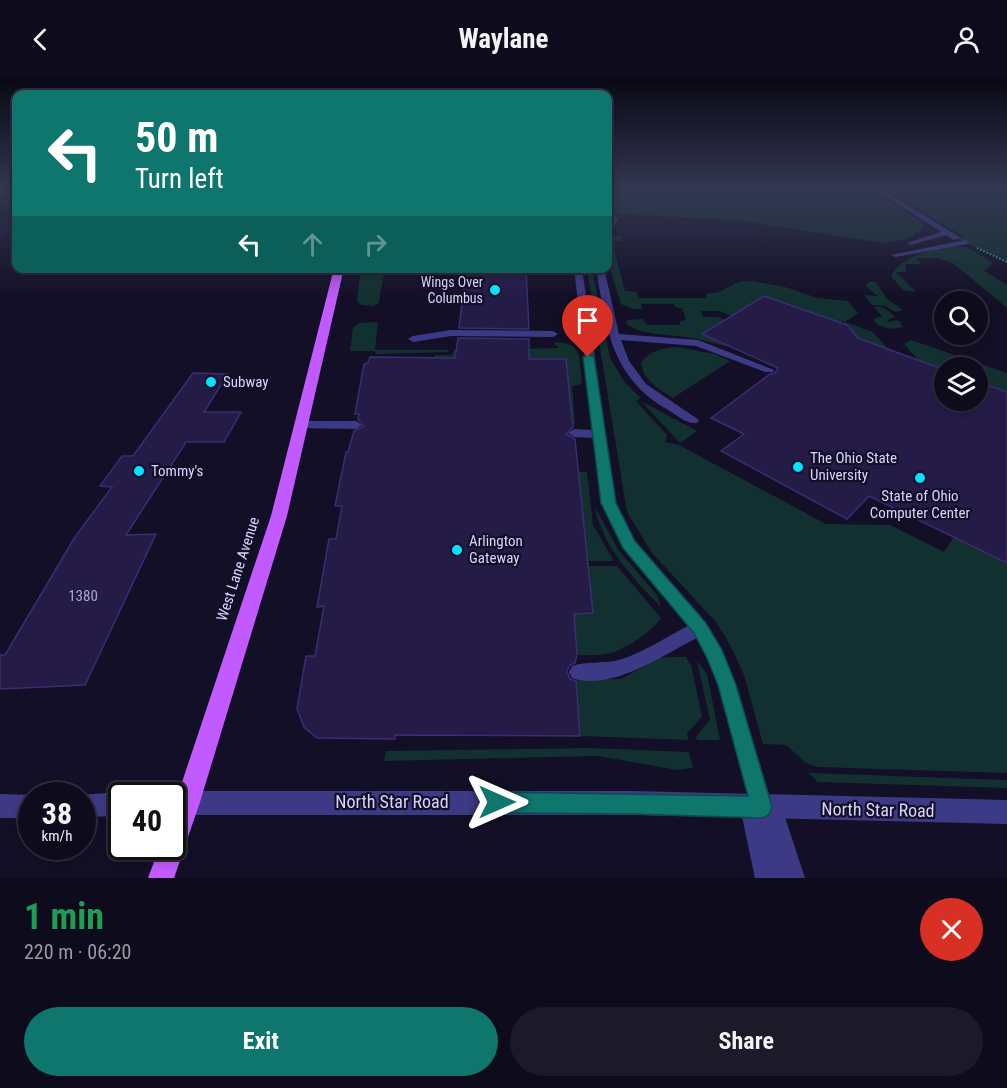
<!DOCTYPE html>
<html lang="en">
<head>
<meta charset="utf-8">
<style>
	:root { --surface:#0e0b1c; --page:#1c1929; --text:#f1f3f6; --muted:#9b9ba3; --line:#2e2b3b; --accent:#0f766e }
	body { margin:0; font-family:"Roboto Condensed",sans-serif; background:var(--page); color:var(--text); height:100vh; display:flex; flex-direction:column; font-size:22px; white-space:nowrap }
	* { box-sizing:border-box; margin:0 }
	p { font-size:20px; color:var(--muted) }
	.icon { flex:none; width:33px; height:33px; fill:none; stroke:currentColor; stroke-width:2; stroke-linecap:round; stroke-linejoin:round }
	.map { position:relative; height:800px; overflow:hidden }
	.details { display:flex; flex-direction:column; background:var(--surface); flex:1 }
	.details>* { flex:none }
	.banner { position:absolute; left:12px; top:12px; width:600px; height:183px; border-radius:12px; box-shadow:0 3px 9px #0003,0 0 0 2px var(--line); background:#0f766e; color:#fff; overflow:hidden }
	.buttons { position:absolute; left:934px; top:213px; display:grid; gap:12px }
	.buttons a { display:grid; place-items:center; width:54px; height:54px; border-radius:50%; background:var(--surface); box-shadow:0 3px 9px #0003,0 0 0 2px var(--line); font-size:30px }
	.speed { position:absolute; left:18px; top:704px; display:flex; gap:12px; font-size:30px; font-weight:700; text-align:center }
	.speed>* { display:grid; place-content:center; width:78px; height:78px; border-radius:50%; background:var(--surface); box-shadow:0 3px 9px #0003,0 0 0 2px var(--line); line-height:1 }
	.speed small { font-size:15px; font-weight:400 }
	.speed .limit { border:3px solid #111; border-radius:9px; background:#fff; color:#111 }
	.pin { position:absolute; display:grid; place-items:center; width:51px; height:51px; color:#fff; margin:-62px -26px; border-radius:50% 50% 50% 0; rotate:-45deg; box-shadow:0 0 6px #0007 }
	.pin .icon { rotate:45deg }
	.me { position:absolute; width:66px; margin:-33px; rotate:90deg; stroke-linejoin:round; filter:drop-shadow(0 0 4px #0008) }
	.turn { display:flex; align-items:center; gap:21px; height:126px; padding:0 24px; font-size:27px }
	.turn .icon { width:78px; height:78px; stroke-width:2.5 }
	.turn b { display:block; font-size:42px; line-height:51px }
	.lanes { display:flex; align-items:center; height:57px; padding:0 24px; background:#0003; justify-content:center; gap:30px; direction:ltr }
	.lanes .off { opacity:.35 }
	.round { display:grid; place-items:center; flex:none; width:63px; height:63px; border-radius:32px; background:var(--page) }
	.headline { display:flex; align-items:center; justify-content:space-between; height:102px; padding:0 24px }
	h1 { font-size:36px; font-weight:700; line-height:45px; color:#1e9e55 }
	.cta { display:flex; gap:12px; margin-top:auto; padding:12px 24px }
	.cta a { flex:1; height:69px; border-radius:36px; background:var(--accent); color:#fff; font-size:24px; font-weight:700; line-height:69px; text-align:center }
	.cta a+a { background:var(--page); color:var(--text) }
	header { display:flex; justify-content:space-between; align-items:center; height:78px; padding:0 24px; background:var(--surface); font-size:27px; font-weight:700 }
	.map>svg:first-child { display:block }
	.green { fill:#12302f }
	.building { fill:#241b47; stroke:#3b2d73; stroke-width:1.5 }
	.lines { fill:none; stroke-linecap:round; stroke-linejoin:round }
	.path { stroke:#2fb8b0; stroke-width:2; stroke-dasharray:1.5 2; stroke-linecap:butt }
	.service { fill:#3d3a85; fill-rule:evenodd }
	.minor { fill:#3d3a85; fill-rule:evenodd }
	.tertiary { fill:#3d3a85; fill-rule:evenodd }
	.primary { fill:#c25bff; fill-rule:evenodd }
	.route { fill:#0f766e; stroke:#0a4d48; stroke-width:1.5 }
	.poi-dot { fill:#00e5ff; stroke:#130f26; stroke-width:2 }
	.labels { text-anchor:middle; stroke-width:4.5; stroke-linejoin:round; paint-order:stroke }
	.far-poi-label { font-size:14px; fill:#d9d4ff; stroke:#130f26; text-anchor:end }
	.poi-label { font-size:15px; fill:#d9d4ff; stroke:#130f26; text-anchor:start }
	.street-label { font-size:15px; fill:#d9d4ff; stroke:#130f26 }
	.near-number-label { font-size:15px; fill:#aca6d1 }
	.near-street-label { font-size:18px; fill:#d9d4ff; stroke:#130f26 }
</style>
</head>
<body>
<header><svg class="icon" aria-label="back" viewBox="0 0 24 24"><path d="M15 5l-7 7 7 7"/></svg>Waylane<svg class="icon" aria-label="person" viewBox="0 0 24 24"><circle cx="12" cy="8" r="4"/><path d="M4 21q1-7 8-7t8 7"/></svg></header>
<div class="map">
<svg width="1007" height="800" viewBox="0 0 1007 800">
	<rect width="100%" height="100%" fill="#130f26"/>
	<path class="green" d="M834,110H868L922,144L924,150L908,161L884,165L735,142L609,135L612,131L608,133V113H611L613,116L722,114L719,112C726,110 740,109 745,114L837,112Z
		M883,110H946L1007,113V184L957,160L964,159Z
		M615,158H621L623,163H612L625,213L637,214L639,220H707L706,216L719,214L739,204L750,203L785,209L817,220L848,223L858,235L845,244L873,254L888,271L858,260L843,243L813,265L803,232L764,218L732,238L719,233H701L703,239H718L724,242L702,256L730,267L728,269C714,265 700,261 686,259C665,256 645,258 626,246L627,242L643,241L647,247H680V243L686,242L682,230H677L673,226H641L643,231H633L621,226L608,184V165Z
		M953,168L968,170L993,185L985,193L1007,207V230L953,185L937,180H916L921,186H906V194H896L916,214L903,212L891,198C903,176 930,173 953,168Z
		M361,191L386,192L382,205L379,225L373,228L361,227L357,223Z
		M587,191H592L610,280L626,306L641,320L636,323L667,357L665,364L679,367L826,446L890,447L944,474L954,459L1007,485V695L818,689L806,685L786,667L763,666L744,597L729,565L716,544L652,475L627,434Z
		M871,203L876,204L887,221L903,232L896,234L885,228L872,227L864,217L877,218L865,207Z
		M874,229C882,228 890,233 895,239L888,242L887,244L898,242L903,249L891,251L877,247L873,241L882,238Z
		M373,244L378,245L375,272H448L449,274L376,276L375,273H350L353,250L359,245Z
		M911,262L1007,295V314L978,304V290H945V292L919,283L904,266Z
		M554,265C584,263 579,283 582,306L572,308L575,346H573L566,281L434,280L435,277H452L454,272L559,270Z
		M677,269L715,276L730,283L673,320C659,311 642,302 641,284C652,272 662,270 677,269Z
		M641,323L697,353L680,365Z
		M578,394H587L593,447L614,483H588Z
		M595,429L619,473L657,517L661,529C633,500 603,470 595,429Z
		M588,488H617L661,540C652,554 622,574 606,576C596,578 586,577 577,577L574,536L593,535Z
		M671,579H686L692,590L702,639L687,655L689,662L580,658L576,602L621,601L660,580Z
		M697,583L707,596L720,662H697L696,659L710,642Z
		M591,670L689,674L693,690L677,692L598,678L384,683L386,673Z
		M808,695L1007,702V710L818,704Z"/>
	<path class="building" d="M466,190H526L529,251L459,250Z
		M764,218L847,247L858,260L945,292V322H978V304L1007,314V485L869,418L847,441L721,373L744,356L711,340L770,296L775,295L778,290L702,256Z
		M458,260L529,261V281H566L573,349L566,356L575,361L593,535L574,536L577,577L575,585L570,587L567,593L570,601L576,603L580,658L395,657V661L317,660L304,649L297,631L306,578H315L324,528L317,529L329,461H336L342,428H335L346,374H348L354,353L364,348L358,341L359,336H355L364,286L368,285L370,279L455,280Z
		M193,295L228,296L204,334H241L224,364H186L126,457L156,456L85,607L0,611V577H5L75,459L112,409L100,408L122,378H133Z"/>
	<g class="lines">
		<path class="path" d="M977,170L1007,184"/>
		<path class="service" d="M608,110H616L617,111L608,113Z
			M608,136L618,140L612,154L608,156V146L610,141L608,140Z
			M947,152L951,154L950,156L911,167L907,165Z
			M965,162L969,164L968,166L895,179L891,177Z
			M574,190H582L616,425L635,463L706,545L722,572L736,607L773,729L770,737L762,740L754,737L751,729C736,673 726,610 697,560C663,577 611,614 572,600L569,594L572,588C586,583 603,586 619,582C643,575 666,559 688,548L621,466L602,425L594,360L574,359L568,355L574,351L593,352Z
			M596,190H604L619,256L698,262L774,292L773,294H765L696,268L621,262L629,283L646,306L699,342L697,345C687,347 677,337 668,332C611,299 606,250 596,190Z
			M451,252L553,253L558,256L553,259L451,258L413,264L408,261L413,258Z
			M301,343H356L362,347L356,351L297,350L295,347Z"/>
		<path class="minor" d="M872,110H880L961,160L954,162Z
			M752,717L762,723L771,717L779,721L805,800H755L740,729L744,721Z"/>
		<path class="tertiary" d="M172,713H633L1007,722V746L633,737H172V717H164Z
			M122,714L129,717H122V738L82,739V717H78Z
			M0,716L34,717H32V740H0Z"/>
		<path class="primary" d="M334,190H344L287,438L200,724L174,800H148L160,768H172V734L271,438Z"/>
	</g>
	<linearGradient id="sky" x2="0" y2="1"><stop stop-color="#0a0815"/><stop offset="0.5" stop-color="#333752"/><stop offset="1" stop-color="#333752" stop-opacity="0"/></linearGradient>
	<rect width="1007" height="222" fill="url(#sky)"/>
	<path class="route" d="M588,276L594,279L616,425L635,463L706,545L722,572L736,607L772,729L769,737L762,740L633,736L497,735L490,732L487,724L490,717L497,714L748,718L718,607L707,580L694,555L623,470L601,425L583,279Z"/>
	<g class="poi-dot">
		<circle cx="495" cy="212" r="6"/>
		<circle cx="211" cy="304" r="6"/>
		<circle cx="798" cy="389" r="6"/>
		<circle cx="139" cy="393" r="6"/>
		<circle cx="920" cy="400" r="6"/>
		<circle cx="457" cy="472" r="6"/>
	</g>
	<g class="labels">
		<g class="far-poi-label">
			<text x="483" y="209">Wings Over<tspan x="483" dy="16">Columbus</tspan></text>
		</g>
		<g class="poi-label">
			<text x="223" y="309">Subway</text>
			<text x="810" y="385">The Ohio State<tspan x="810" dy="17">University</tspan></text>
			<text x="151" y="398">Tommy's</text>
			<text x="920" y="423" text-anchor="middle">State of Ohio<tspan x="920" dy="17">Computer Center</tspan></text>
			<text x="469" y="468">Arlington<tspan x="469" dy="17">Gateway</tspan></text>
		</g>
		<g class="street-label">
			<text transform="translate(238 491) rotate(-72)" y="5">West Lane Avenue</text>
		</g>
		<g class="near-number-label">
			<text x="83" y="523">1380</text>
		</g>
		<g class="near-street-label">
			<text x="392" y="730">North Star Road</text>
			<text transform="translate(878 732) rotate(1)" y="6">North Star Road</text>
		</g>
	</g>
</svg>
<div class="buttons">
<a><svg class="icon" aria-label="search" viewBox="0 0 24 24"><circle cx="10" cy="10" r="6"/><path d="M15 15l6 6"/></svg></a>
<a><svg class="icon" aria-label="layers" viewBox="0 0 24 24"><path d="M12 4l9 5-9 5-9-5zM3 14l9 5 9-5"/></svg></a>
</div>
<div class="speed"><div>38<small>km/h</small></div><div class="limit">40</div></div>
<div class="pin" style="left:588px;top:279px;background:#d93025"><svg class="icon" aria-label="arrive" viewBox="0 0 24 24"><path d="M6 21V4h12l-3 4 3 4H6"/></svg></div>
<svg class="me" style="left:497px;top:724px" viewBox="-20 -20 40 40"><path d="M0-17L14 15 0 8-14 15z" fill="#0f766e" stroke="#fff" stroke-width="4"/></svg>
<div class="banner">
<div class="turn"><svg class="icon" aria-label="left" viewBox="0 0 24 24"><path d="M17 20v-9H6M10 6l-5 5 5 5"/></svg><div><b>50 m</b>Turn left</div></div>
<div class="lanes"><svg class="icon" aria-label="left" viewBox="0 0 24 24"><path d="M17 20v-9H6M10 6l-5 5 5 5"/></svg><svg class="icon off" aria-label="ahead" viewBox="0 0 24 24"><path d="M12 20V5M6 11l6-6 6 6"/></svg><svg class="icon off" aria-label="right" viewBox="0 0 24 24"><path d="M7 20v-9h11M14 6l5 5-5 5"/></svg></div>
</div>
</div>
<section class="details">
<div class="headline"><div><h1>1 min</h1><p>220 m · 06:20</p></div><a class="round" style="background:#d93025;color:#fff"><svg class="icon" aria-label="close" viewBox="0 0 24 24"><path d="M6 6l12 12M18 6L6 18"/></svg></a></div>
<div class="cta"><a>Exit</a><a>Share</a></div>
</section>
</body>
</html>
